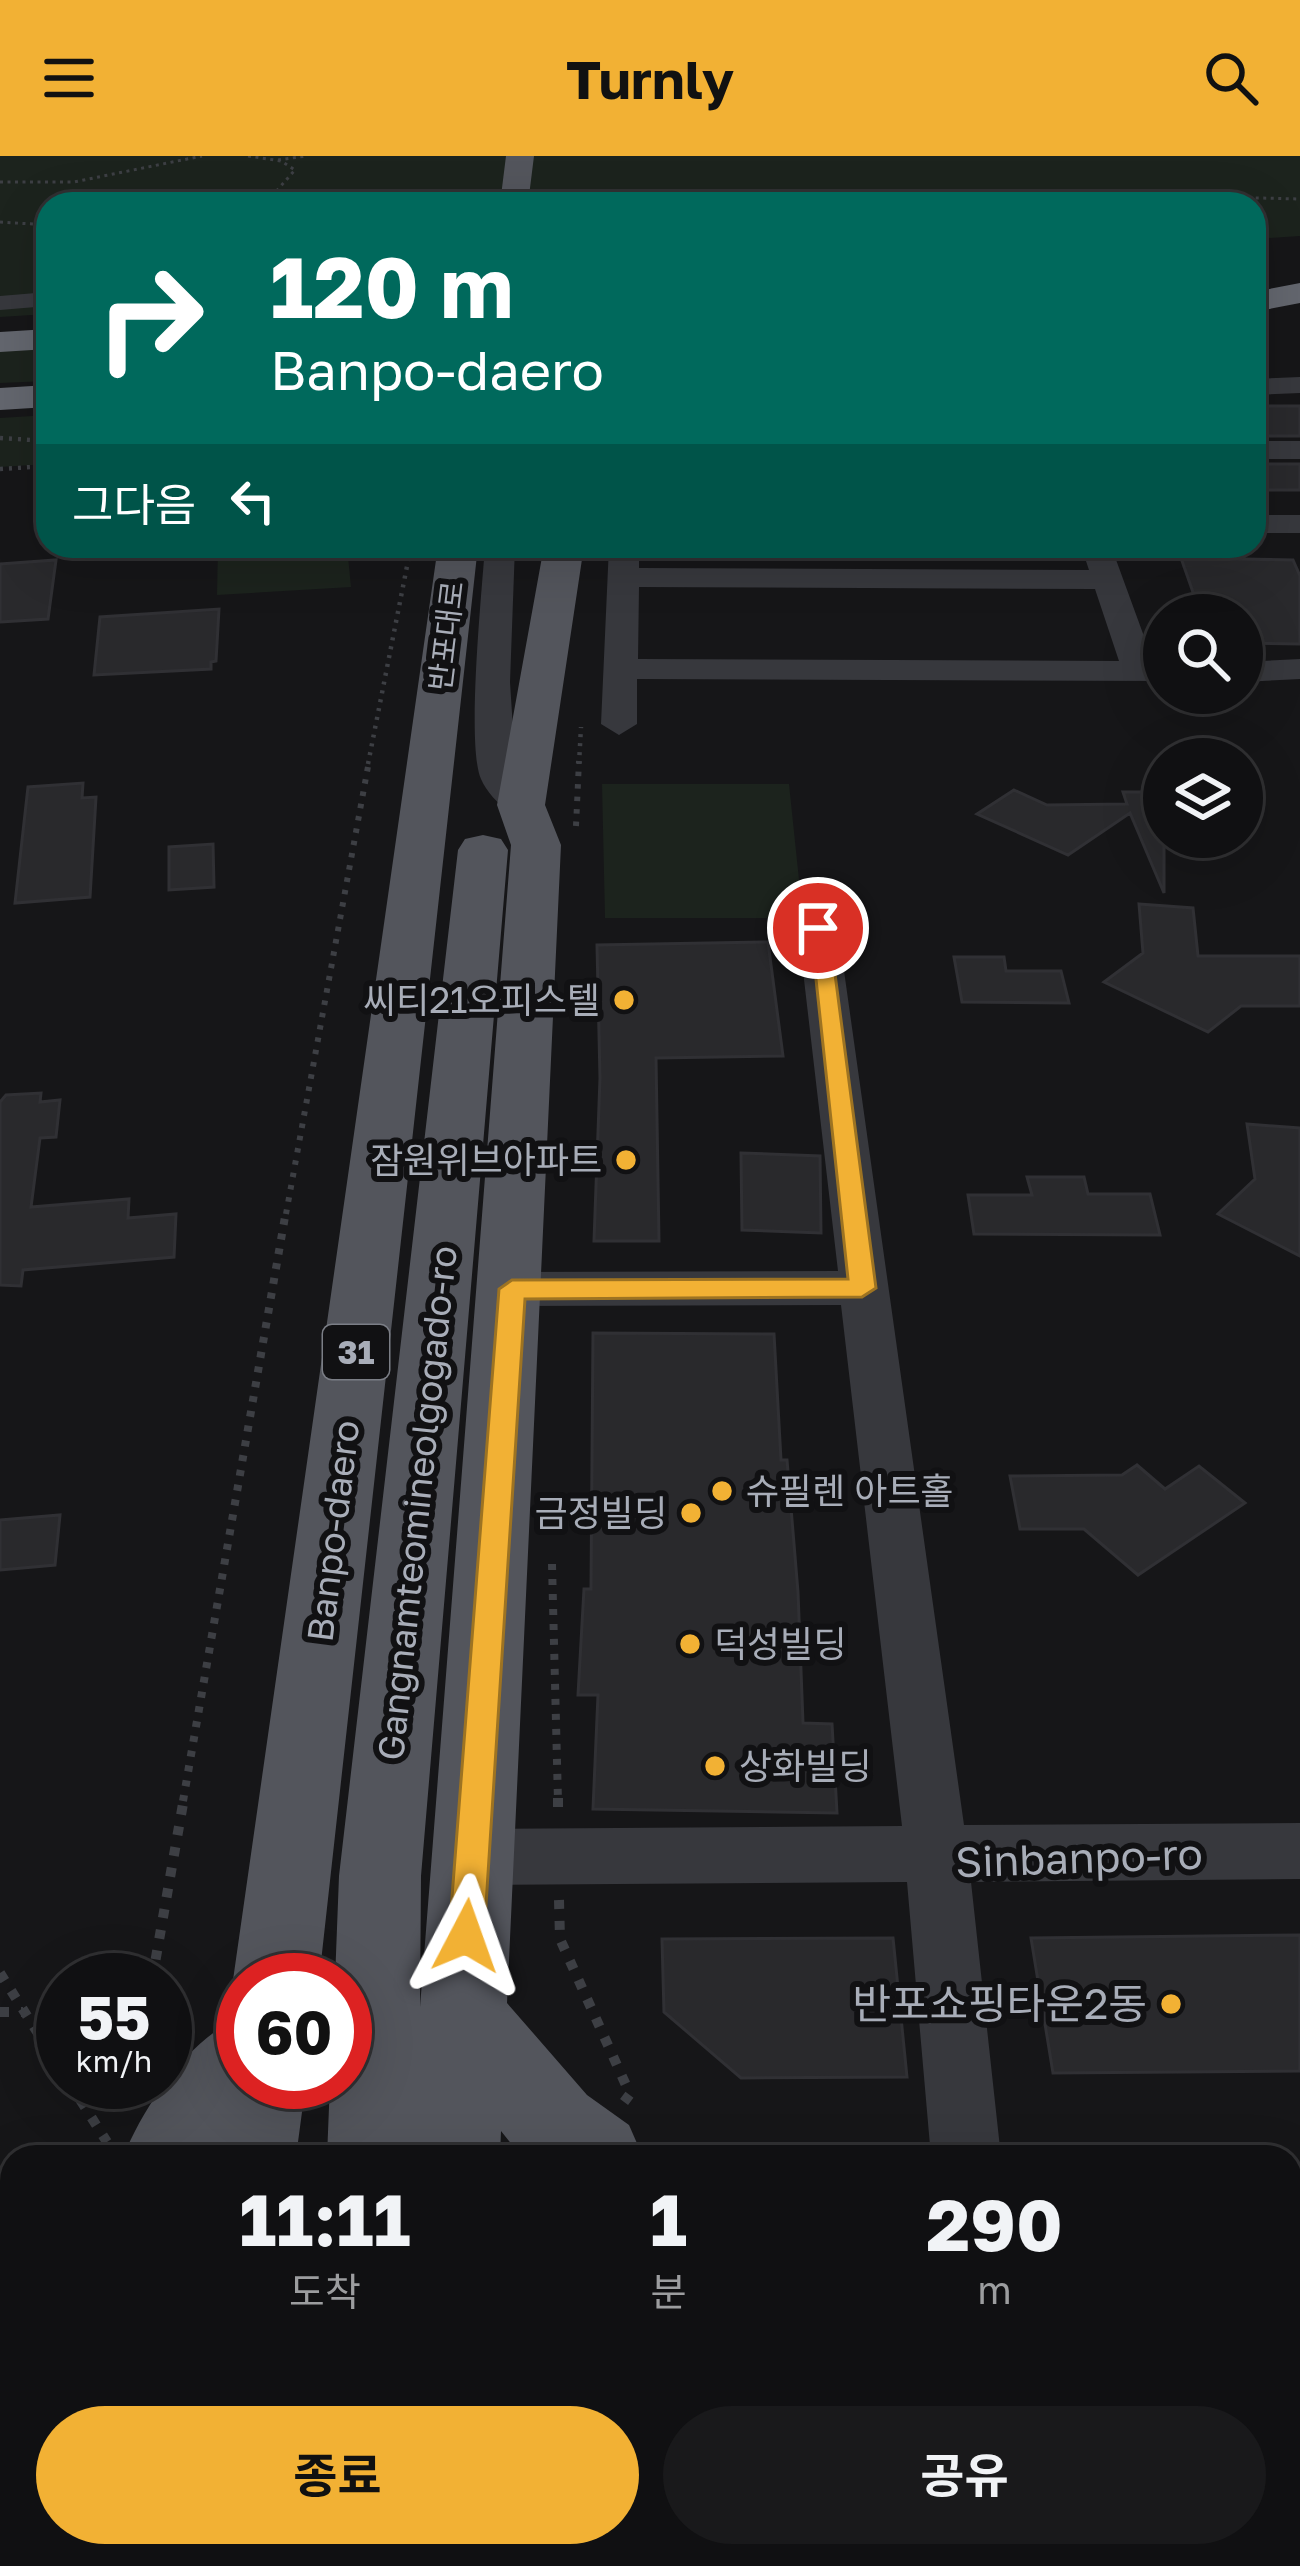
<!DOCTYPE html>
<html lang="ko">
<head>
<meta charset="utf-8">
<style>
	:root { --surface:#101012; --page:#19191b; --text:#f1f3f6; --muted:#9c9d9f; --line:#303032; --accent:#f2b134 }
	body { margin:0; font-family:"Golos Text","Noto Sans KR",sans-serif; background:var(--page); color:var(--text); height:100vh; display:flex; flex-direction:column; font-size:45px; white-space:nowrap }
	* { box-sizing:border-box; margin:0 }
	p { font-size:39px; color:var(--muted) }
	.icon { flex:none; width:66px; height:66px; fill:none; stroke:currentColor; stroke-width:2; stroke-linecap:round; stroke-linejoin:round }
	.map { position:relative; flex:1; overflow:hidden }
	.drawer { position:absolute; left:0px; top:1989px; width:1302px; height:423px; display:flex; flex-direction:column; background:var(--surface); border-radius:36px 36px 0 0; box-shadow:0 12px 48px #0002,0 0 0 3px var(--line) }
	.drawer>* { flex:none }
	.top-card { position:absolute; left:36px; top:36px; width:1230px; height:366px; border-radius:36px; box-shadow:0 12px 48px #0002,0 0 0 3px var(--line); background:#00695c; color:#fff; overflow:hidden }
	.fabs { position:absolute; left:1143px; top:438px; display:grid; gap:24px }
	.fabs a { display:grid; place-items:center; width:120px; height:120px; border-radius:50%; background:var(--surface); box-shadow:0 12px 48px #0002,0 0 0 3px var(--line); font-size:60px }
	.speed { position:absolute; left:36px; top:1797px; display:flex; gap:24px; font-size:60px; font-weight:700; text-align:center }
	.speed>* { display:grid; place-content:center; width:156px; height:156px; border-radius:50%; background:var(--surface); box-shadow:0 12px 48px #0002,0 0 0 3px var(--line); line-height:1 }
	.speed small { font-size:30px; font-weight:400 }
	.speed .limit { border:18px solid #d22; background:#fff; color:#111 }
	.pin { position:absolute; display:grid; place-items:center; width:102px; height:102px; color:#fff; margin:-51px; border:6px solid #fff; border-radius:50%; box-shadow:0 3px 12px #0007 }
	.me { position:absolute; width:132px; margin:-66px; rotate:4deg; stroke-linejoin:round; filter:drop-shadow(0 0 9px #0008) }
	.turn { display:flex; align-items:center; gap:42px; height:252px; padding:0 36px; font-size:54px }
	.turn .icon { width:156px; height:156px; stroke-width:2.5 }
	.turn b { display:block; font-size:84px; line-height:102px }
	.then { display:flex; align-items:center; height:114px; padding:0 36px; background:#0003; gap:24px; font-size:45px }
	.eta { display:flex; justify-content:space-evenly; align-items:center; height:204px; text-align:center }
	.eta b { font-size:72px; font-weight:700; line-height:84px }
	.cta { display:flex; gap:24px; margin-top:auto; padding:24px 36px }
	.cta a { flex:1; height:138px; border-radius:72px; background:var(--accent); color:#111; font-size:48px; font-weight:700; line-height:138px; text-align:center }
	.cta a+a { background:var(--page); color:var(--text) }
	header { display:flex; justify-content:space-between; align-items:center; height:156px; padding:0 36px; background:var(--accent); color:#111; font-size:54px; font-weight:700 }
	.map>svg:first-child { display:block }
	.built { fill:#222225 }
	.green { fill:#1c231d }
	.building { fill:#29292c; stroke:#303034; stroke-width:3 }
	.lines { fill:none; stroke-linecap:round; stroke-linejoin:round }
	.path-far4 { stroke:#3d3f44; stroke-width:3; stroke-dasharray:3 4.5; stroke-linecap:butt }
	.path-far3 { stroke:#3d3f44; stroke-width:4.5; stroke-dasharray:3 6; stroke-linecap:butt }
	.path-far2 { stroke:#3d3f44; stroke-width:6; stroke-dasharray:4.5 8; stroke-linecap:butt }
	.path-far1 { stroke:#3d3f44; stroke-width:8; stroke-dasharray:6 9; stroke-linecap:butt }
	.path { stroke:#3d3f44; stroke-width:10; stroke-dasharray:9 12; stroke-linecap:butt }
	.minor { fill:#37383d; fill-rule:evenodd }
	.major { fill:#53555c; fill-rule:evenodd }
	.highway { fill:#63666e; fill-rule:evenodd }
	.route { fill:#f2b134; stroke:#9d7322; stroke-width:3 }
	.poi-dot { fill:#f2b134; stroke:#111113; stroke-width:4.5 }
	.labels { text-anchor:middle; stroke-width:12; stroke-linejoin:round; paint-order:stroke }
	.far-street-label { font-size:30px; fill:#a8adb8; stroke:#111113 }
	.shield { fill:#111113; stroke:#7b7e86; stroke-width:3 }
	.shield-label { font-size:33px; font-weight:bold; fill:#a8adb8 }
	.poi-label { font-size:36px; fill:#a8adb8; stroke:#111113; text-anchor:end }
	.street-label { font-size:36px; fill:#a8adb8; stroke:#111113 }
	.near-street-label { font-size:42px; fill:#a8adb8; stroke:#111113 }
	.near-poi-label { font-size:42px; fill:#a8adb8; stroke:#111113; text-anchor:end }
</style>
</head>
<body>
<header><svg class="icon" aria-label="menu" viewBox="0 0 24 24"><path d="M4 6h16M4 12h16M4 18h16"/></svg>Turnly<svg class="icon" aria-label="search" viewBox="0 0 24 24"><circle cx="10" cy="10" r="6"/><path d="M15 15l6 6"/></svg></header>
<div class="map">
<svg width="1300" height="2410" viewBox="0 0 1300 2410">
	<rect width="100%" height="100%" fill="#161618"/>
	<path class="built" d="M1290,2314H1300V2410H611L616,2400H1290Z"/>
	<path class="green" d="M0,0H1300V80L1254,83V48H48V158L0,161Z
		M48,190V225L0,227V193Z
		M48,259V308L0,311V262Z
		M218,390H347L351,431L217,439Z
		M602,628H789L803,762H605Z"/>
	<path class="building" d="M1254,250H1300V280H1254Z
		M1254,308H1300V334H1254Z
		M1181,402L1293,404L1300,420V488L1242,487V459H1201Z
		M56,404L48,463L0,466V408Z
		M219,453L216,505L211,506V513L94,519L100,461Z
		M83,627L82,642L96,641L90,741L15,747L28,631Z
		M1014,634L1047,649L1127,648L1123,636H1164V737L1130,657L1068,699L977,658Z
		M213,688L214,731L169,734V691Z
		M1139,748L1193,752L1198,800H1300V850H1241L1208,876L1104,826L1143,797Z
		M768,786L783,900L656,902L659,1085H594L600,922L597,789Z
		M954,801H1004L1006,815H1061L1069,847L962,846Z
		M41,937L40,946L60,944L56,981L40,982L31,1051L129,1043L128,1062L176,1058L174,1101L23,1114L21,1130L0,1129V946L6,939Z
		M1247,968L1300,972V1100L1218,1058L1255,1023Z
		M741,997L820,1000L821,1077L742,1074Z
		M1027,1021H1084L1088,1038H1150L1160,1079L974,1078L968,1039H1032Z
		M593,1177L774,1178L781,1304H787L798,1436L803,1567L832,1568L837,1657L593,1653L598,1539H578L584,1433H591Z
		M1137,1309L1165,1333L1199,1310L1245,1347L1138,1419L1084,1373H1020L1010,1320L1122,1319Z
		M60,1359L55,1409L0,1414V1364Z
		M1300,1779V1915L1053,1917L1031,1782Z
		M893,1782L907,1921L741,1922L664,1856L662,1783Z"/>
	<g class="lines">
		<path class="path-far4" d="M248,0L281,5L295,14L265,48
			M278,4L306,0
			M0,26H74L202,0
			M971,48L1142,39L1300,43
			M0,66L48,69"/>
		<path class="path-far3" d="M0,282L48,285
			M0,313L48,310
			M368,608L411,390
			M579,608L581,571"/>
		<path class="path-far2" d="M576,670L579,605
			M286,1058L369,605"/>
		<path class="path-far1" d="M552,1408L558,1645
			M183,1645L286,1055"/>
		<path class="path" d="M558,1642V1657
			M559,1744L560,1783L630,1938L624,1946
			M0,1817L63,1917
			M152,1824L184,1642
			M0,1856H23
			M69,1926L107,1986
			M143,2400V2410"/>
		<path class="minor" d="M48,136V150L0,154V140Z
			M1300,221V237L1254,239V223Z
			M1254,285H1300V303H1254Z
			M1254,359H1300V377H1254Z
			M485,390H515L510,526L516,620L540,649L521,660C505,656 488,639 481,623C466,589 482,435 485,390Z
			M609,390H639V412L1089,414L1081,390H1111L1153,505H1164V525L637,523V568L619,579L601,568ZM639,431L1095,433L1119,505L638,503Z
			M1300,503V523L1242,526V506Z
			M818,760L832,763L838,772L964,1669L1300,1667V1723L971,1726L1001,2001H931L907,1726L472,1729L450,1721L440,1701L450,1681L472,1673L902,1670L841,1149L512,1150L495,1145L487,1133L495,1121L512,1116L838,1115L798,772L804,763Z"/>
		<path class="major" d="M506,0H534L528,48H500Z
			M438,390H478L319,1824H243V1846L233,1824Z
			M544,390H584L545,649L561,689L507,1847L587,1939L629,1969L643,2001H522L501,1975L500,2001H327L330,1926H345V1824H335L339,1720L458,694L465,683L483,679L501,683L508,694L421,1720L420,1851L511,689L497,649Z
			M243,1860V1926H306L296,2001H123C145,1948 190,1881 243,1860Z
			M12,2072V2168L0,2171V2075Z
			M1290,2074H1300V2170H1290Z
			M1290,2177H1300V2275H1290Z
			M0,2255H12V2400H114L118,2410H0Z
			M173,2400H277L278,2410H174Z
			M334,2400H438L439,2410H335Z
			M459,2400H565L561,2410H455Z"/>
		<path class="highway" d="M1300,127V147L1254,156V136Z
			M48,173V193L0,196V176Z
			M48,229V251L0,254V232Z"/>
	</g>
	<path class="route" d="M810,767L829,772L876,1132L862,1141L525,1143L484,1780L479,1791L466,1796L454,1791L449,1780L499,1133L512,1124L848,1123Z"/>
	<g class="poi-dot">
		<circle cx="624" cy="844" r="12"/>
		<circle cx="626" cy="1004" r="12"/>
		<circle cx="722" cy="1335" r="12"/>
		<circle cx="691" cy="1357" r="12"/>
		<circle cx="690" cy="1488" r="12"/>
		<circle cx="715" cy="1610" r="12"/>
		<circle cx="1171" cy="1848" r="12"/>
	</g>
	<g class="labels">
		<g class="far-street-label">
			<text transform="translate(447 480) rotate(-83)" y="10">반포대로</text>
		</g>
		<rect class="shield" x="323" y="1169" width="66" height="54" rx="9"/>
		<g class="shield-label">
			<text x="356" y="1208">31</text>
		</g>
		<g class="poi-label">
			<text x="600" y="857">씨티21오피스텔</text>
			<text x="602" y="1017">잠원위브아파트</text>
			<text x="746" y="1348" text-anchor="start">슈필렌 아트홀</text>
			<text x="667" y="1370">금정빌딩</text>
			<text x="714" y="1501" text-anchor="start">덕성빌딩</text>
			<text x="739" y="1623" text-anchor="start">상화빌딩</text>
		</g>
		<g class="street-label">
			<text transform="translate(417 1347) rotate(-84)" y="13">Gangnamteomineolgogado-ro</text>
			<text transform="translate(333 1375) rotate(-83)" y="13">Banpo-daero</text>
		</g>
		<g class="near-street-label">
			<text transform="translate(1079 1702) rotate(-2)" y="15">Sinbanpo-ro</text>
		</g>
		<g class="near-poi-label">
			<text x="1147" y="1863">반포쇼핑타운2동</text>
		</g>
	</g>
</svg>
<div class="fabs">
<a><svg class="icon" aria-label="search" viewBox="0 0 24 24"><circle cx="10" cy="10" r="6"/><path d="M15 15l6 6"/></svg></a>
<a><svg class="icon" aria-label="layers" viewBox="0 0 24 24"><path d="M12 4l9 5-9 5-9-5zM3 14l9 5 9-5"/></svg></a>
</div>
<div class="speed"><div>55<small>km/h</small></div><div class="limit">60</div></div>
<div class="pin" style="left:818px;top:772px;background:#d93025"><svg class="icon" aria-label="arrive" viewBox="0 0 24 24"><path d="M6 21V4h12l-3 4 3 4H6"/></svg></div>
<svg class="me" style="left:466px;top:1780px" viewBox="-20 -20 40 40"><path d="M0-17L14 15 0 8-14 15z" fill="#f2b134" stroke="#fff" stroke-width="4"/></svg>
<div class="top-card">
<div class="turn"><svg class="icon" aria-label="right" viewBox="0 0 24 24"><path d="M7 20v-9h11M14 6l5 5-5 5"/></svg><div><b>120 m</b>Banpo-daero</div></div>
<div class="then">그다음<svg class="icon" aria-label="left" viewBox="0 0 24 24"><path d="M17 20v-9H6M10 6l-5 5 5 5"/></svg></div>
</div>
<section class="drawer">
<div class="eta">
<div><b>11:11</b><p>도착</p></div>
<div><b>1</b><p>분</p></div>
<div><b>290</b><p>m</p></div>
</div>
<div class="cta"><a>종료</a><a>공유</a></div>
</section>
</div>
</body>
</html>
